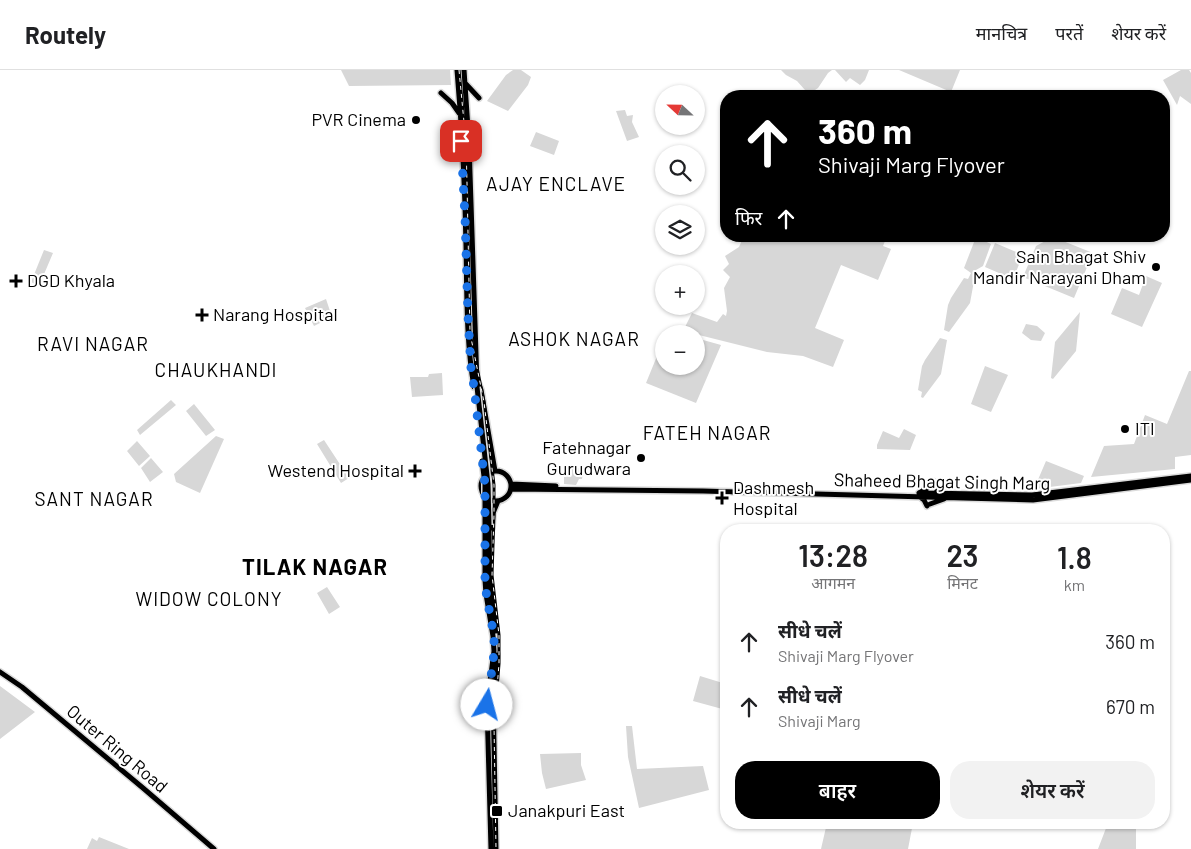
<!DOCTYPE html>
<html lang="hi">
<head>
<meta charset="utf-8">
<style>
	:root { --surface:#fff; --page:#f2f2f2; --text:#202124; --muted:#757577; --line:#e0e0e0; --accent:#000 }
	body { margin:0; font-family:Barlow,"Noto Sans Devanagari",sans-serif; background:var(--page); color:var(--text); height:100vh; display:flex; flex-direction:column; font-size:19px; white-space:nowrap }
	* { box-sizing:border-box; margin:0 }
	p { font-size:16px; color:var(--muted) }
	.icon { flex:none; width:28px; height:28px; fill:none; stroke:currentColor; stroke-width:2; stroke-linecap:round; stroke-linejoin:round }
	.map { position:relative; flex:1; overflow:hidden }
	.details { position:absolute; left:720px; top:454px; width:450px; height:305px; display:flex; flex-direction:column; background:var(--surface); border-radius:20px; box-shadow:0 1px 4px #0004 }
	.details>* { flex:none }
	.hud { position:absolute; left:720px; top:20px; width:450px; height:152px; border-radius:20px; box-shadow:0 1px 4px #0004; background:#000; color:#fff; overflow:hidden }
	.needle { width:32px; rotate:292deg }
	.fabs { position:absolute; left:655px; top:15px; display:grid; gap:10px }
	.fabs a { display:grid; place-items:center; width:50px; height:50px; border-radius:50%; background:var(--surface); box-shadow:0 1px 4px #0004; font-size:25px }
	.pin { position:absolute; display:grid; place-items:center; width:42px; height:42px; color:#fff; margin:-21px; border-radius:10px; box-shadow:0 2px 8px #0006 }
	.me { position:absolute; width:55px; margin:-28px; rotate:8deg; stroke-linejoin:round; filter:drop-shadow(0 0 4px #0008) }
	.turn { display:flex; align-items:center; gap:18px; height:105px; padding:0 15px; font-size:22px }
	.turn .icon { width:65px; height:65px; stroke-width:2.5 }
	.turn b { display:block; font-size:35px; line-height:42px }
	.then { display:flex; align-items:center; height:48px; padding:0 15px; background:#0003; gap:10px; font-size:19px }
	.eta { display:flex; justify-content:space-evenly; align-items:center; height:85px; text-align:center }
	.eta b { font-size:30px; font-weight:600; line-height:35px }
	.cta { display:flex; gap:10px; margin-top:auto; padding:10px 15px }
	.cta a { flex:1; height:58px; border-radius:20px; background:var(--accent); color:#fff; font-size:20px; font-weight:600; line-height:58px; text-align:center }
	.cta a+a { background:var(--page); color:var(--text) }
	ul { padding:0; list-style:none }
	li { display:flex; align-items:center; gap:15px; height:65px; padding:0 15px }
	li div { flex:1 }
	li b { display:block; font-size:19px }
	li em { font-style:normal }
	header { display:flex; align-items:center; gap:30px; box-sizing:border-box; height:70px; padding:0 25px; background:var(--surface); border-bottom:1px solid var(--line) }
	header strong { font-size:24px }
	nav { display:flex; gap:28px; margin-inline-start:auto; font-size:18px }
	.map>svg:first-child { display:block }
	.green { fill:#d7d7d7 }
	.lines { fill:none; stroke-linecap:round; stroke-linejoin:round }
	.major-casing { stroke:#dbdbdb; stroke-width:8 }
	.major { stroke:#000; stroke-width:5 }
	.rail-casing { stroke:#000; stroke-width:3 }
	.rail { stroke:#fff; stroke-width:1; stroke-dasharray:4; stroke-linecap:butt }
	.major-bridge-casing { stroke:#dbdbdb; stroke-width:8; stroke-linecap:butt }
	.major-bridge { stroke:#000; stroke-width:5 }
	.route { stroke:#1a73e8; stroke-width:9; stroke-dasharray:0 16.2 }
	.poi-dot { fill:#000; stroke:#fff; stroke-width:2 }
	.labels { text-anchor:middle; stroke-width:4; stroke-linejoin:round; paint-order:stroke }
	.poi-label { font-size:18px; fill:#000; stroke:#fff; text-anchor:start }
	.street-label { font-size:18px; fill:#000; stroke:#fff }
	.neighbourhood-label { font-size:19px; letter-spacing:1px; fill:#000; stroke:#fff }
	.district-label { font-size:22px; font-weight:bold; letter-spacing:1px; fill:#000; stroke:#fff }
</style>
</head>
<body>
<header>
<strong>Routely</strong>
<nav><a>मानचित्र</a><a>परतें</a><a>शेयर करें</a></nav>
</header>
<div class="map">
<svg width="1191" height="779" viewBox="0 0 1191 779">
	<rect width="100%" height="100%" fill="#fff"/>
	<path class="green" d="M341,0H450L451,15L349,16Z
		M513,0H521L531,7L528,15L508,41L487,31L506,5Z
		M781,0H832L828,3L818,18L809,24L804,22L805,20L797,11L786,5Z
		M835,0H869L865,10L860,15L850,8L846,12Z
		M899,0H960L951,22Z
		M1181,0H1189L1191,3V34L1180,26L1177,35L1163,10Z
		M625,40L627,46L633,45L632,52L639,67L627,71L616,41Z
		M536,62L559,71L554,85L530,76Z
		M744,166H887L883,176L891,179L878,210L841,195L815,258L844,270L833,297L803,286L767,282L683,261L692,243L717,252L723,244L726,246L727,241L724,218L730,207L723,200L729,194L725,186L739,177Z
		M976,167L991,174L983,196L976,200L970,233L949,262L944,260L948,235L951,228L964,208L968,209L971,203L964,198Z
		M1053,167L1093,183L1074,228L1023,207L1036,176Z
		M995,173L1023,185L1013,209L985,197Z
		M44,180L53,183L39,216L31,212Z
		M1146,206L1162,213L1142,257L1111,244L1122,218L1139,225Z
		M326,229L332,247L314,256L305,238Z
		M1080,242L1076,281L1053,309L1051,308L1055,272Z
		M1026,254L1037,256L1045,263L1041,271L1031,270L1022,263Z
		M696,268L721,275L696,333L646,313L664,269V296H696Z
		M940,268L947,270L941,304L923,328L921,327L922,322L918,320L922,296L925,290Z
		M985,296L1008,305L991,342L971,334Z
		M1189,301H1191V385L1175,387V399L1091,407L1104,376L1134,374L1145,345L1167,354Z
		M442,303L443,325L412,327L410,307H428L429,304Z
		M171,330L176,335L140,365L137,360Z
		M194,334L215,360L206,366L186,341Z
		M904,359L916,365L910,380L877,379V375L883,361L899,368Z
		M216,366L224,369L200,423L176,412L174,404Z
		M324,370L349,408L341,413L317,374Z
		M137,371L150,386L139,396L127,381Z
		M151,388L163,402L150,412L141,398Z
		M1046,391L1084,406L1081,413L1034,419Z
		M584,398L582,409H579L576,415L564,414V399Z
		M327,517L340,537L329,544L317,523Z
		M700,606L726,614V640L693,631Z
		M0,616L35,642L0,669Z
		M626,656H632L637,699L703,696L709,720L639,738L628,687Z
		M581,683V695L586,710L546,719L542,703L540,684Z
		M827,753V752L913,753L908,779H821Z
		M1108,753H1136V779H1098Z
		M99,767L129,779H87L92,768L97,771Z"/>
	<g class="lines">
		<g class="major-casing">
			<path id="major" d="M457,0C462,58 465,117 466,176C467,223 466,271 474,317
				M464,0L469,73L477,314
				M465,13L479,28
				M441,23L452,33L459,43
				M477,310L481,320L495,401
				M481 416a15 15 0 1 1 30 0a15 15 0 1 1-30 0Z
				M934,412L937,420L941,423
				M511,414L556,416
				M511,419L703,421L1033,430L1191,410
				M919,423L929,417
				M924,423L1032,425L1191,406
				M920,427L924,430L927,436
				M930,434L944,429
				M485,455V510L486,524L493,566L494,581L487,635L491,779
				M489,455V508L496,561
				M492,458L493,443L498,431
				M0,602L22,617L143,718L214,779
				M496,779L493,622L497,585"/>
		</g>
		<use href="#major" class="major"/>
		<g class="rail-casing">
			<path id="rail" d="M459,0L466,73L467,113L470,263L484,332L494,415V445L492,505L499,565V594L494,655L496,779"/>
		</g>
		<use href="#rail" class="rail"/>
		<g class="major-bridge-casing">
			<path id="major-bridge" d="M477,317L488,414L489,455
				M482,391L485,414V455"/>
		</g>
		<use href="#major-bridge" class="major-bridge"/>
	</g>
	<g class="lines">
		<path class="route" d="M461,71L465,147L468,245L471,298L474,317L485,414V510C486,530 492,549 494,569C495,591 489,613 487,635"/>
	</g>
	<g class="poi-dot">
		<circle cx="416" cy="50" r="5"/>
		<circle cx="1156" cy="197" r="5"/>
		<path d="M13.5 203.5h5v5h5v5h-5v5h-5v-5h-5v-5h5z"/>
		<path d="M199.5 237.5h5v5h5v5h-5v5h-5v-5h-5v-5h5z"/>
		<circle cx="1125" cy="359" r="5"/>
		<circle cx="641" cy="388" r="5"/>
		<path d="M412.5 393.5h5v5h5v5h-5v5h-5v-5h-5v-5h5z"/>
		<path d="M719.5 420.5h5v5h5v5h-5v5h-5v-5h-5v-5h5z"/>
		<rect x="491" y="735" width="12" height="12" rx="2.5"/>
	</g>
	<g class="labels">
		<g class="poi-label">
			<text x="406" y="56" text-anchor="end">PVR Cinema</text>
			<text x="1146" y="193" text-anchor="end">Sain Bhagat Shiv<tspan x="1146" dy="21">Mandir Narayani Dham</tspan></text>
			<text x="27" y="217">DGD Khyala</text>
			<text x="213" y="251">Narang Hospital</text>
			<text x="1135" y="365">ITI</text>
			<text x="631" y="384" text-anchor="end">Fatehnagar<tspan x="631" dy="21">Gurudwara</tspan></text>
			<text x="404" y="407" text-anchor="end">Westend Hospital</text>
			<text x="733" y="424">Dashmesh<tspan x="733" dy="21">Hospital</tspan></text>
			<text x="508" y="747">Janakpuri East</text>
		</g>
		<g class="street-label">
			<text transform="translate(942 412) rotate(1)" y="6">Shaheed Bhagat Singh Marg</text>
			<text transform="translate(117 679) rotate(40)" y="6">Outer Ring Road</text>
		</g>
		<g class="neighbourhood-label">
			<text x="556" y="121">AJAY ENCLAVE</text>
			<text x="574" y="276">ASHOK NAGAR</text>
			<text x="93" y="281">RAVI NAGAR</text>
			<text x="216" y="307">CHAUKHANDI</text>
			<text x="707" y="370">FATEH NAGAR</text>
			<text x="94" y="436">SANT NAGAR</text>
			<text x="209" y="536">WIDOW COLONY</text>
		</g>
		<g class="district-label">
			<text x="315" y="505">TILAK NAGAR</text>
		</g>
	</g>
</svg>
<div class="fabs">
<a><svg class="needle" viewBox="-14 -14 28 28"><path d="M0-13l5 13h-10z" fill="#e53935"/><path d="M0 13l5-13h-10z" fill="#757577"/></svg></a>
<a><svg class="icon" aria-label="search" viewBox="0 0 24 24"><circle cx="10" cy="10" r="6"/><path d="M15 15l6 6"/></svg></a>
<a><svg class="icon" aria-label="layers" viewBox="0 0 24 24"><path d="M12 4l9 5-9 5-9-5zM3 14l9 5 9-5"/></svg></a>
<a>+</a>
<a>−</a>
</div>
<div class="pin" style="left:461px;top:71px;background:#d93025"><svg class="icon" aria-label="arrive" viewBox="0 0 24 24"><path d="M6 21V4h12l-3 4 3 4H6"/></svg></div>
<svg class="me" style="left:487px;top:635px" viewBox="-20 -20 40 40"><circle r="19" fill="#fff"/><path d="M0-13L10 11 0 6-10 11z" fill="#1a73e8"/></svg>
<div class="hud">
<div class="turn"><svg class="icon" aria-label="ahead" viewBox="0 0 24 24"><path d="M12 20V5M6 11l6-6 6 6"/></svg><div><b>360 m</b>Shivaji Marg Flyover</div></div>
<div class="then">फिर<svg class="icon" aria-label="ahead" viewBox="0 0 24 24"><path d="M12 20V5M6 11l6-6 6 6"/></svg></div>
</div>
<section class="details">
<div class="eta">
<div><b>13:28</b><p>आगमन</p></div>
<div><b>23</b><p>मिनट</p></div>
<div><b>1.8</b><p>km</p></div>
</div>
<ul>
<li><svg class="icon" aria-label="ahead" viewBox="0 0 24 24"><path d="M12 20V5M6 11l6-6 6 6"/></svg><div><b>सीधे चलें</b><p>Shivaji Marg Flyover</p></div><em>360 m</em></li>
<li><svg class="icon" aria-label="ahead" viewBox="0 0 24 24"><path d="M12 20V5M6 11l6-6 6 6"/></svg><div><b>सीधे चलें</b><p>Shivaji Marg</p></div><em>670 m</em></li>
</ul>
<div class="cta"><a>बाहर</a><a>शेयर करें</a></div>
</section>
</div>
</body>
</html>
